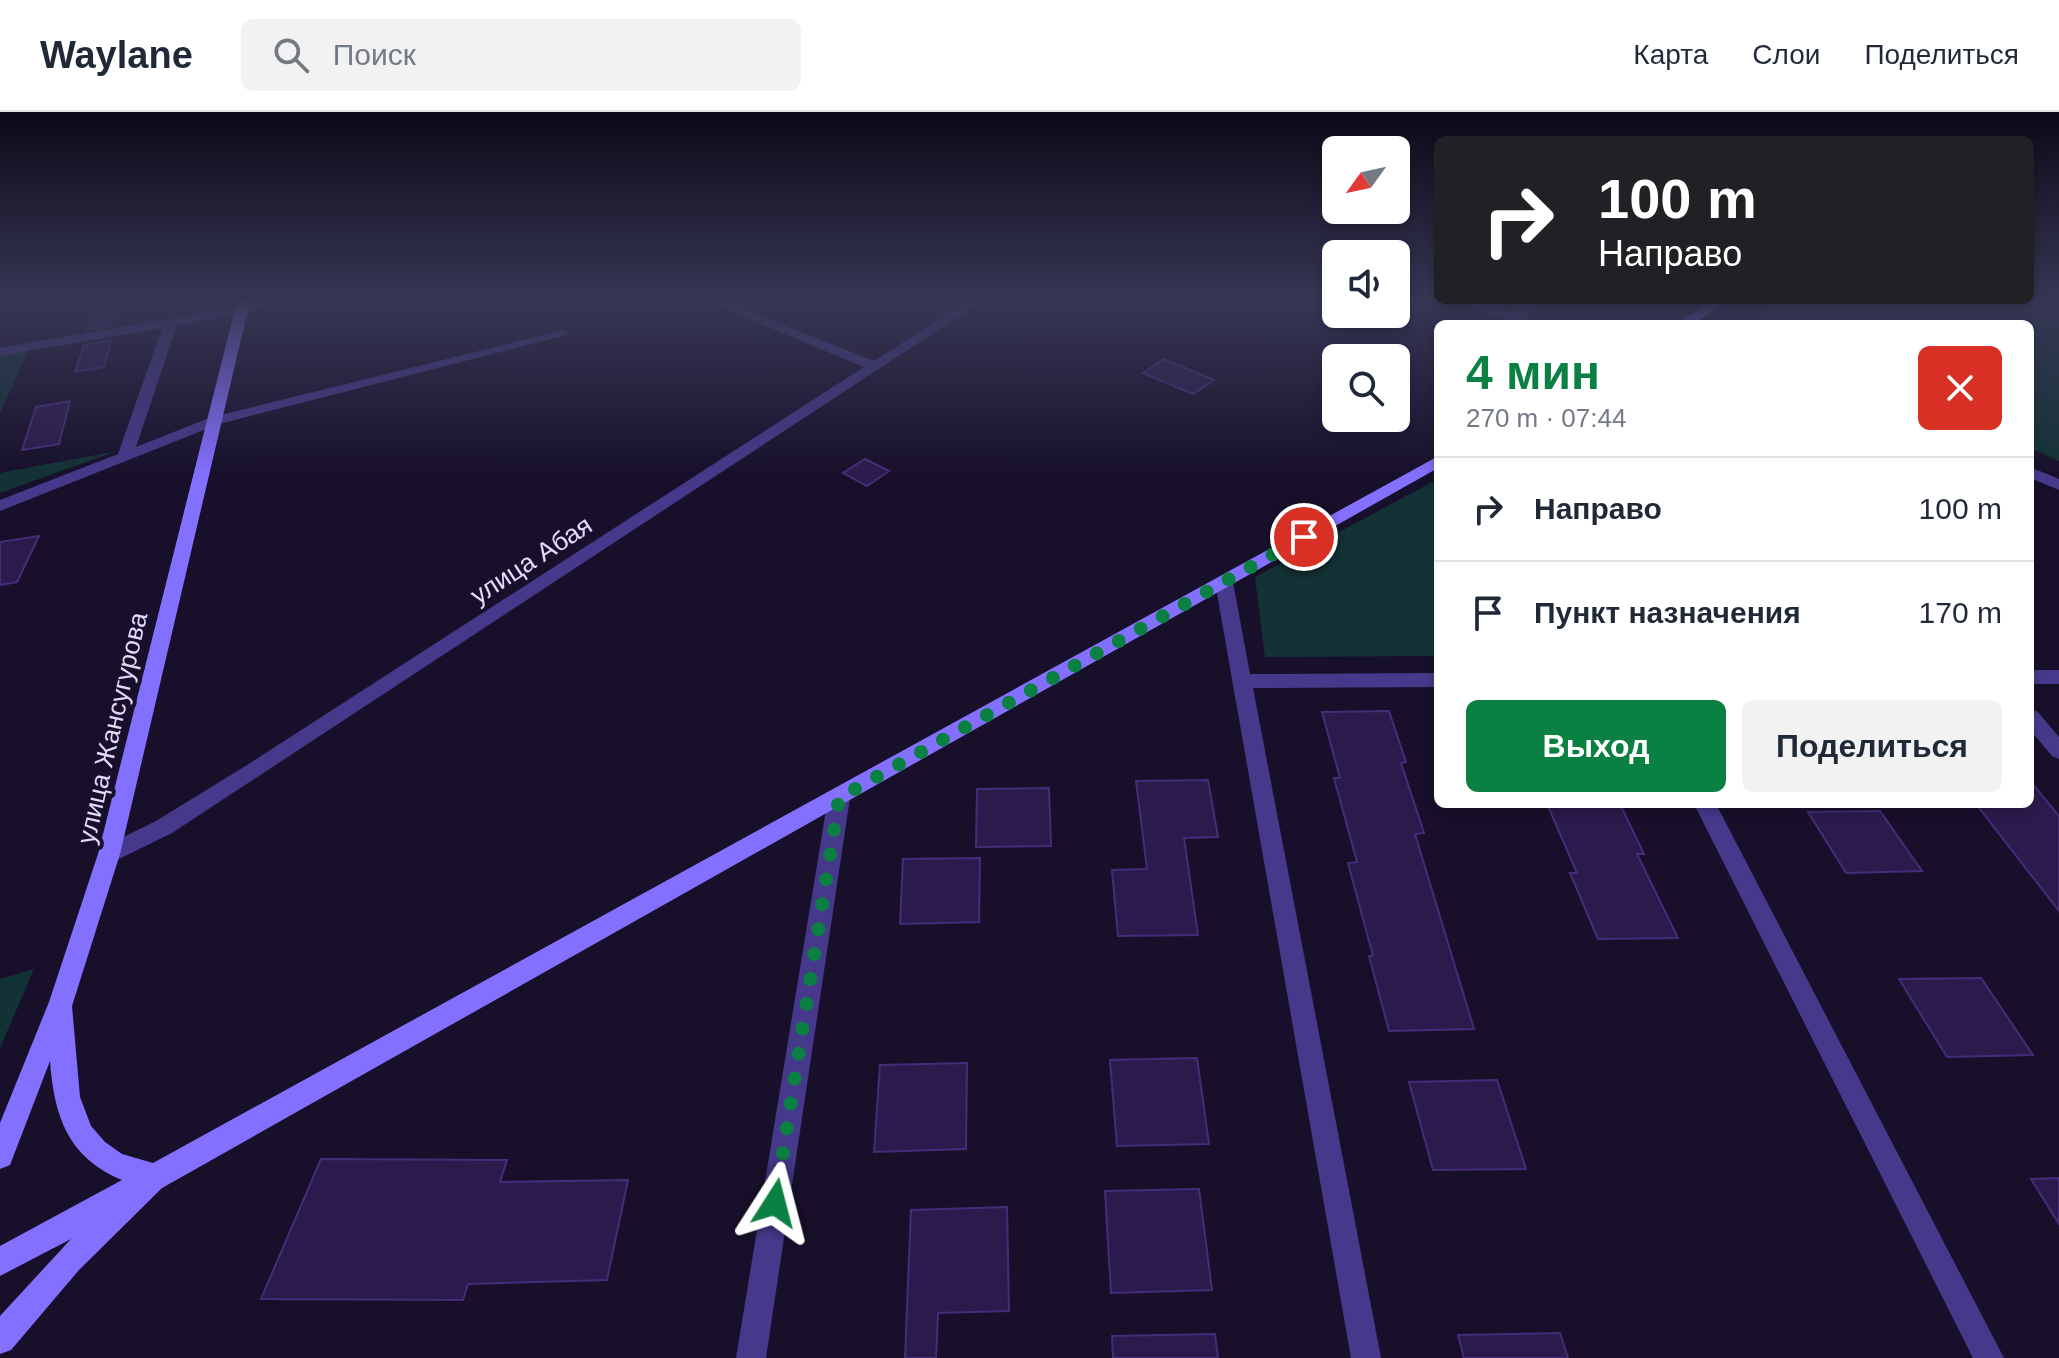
<!DOCTYPE html>
<html lang="ru">
<head>
<meta charset="utf-8">
<style>
	:root { --surface:#fff; --page:#f2f2f3; --text:#1f2937; --muted:#747a83; --line:#e0e1e3; --accent:#0b8043 }
	body { margin:0; font-family:Arial,sans-serif; background:var(--page); color:var(--text); height:100vh; display:flex; flex-direction:column; font-size:30px; white-space:nowrap }
	* { box-sizing:border-box; margin:0 }
	p { font-size:26px; color:var(--muted) }
	.icon { flex:none; width:44px; height:44px; fill:none; stroke:currentColor; stroke-width:2; stroke-linecap:round; stroke-linejoin:round }
	.map { position:relative; flex:1; overflow:hidden }
	.drawer { position:absolute; left:1434px; top:208px; width:600px; height:488px; display:flex; flex-direction:column; background:var(--surface); border-radius:12px; box-shadow:0 4px 12px #0003 }
	.drawer>* { flex:none }
	.banner { position:absolute; left:1434px; top:24px; width:600px; height:168px; border-radius:12px; box-shadow:0 4px 12px #0003; background:#202124; color:#fff; overflow:hidden }
	.needle { width:52px; rotate:237deg }
	.tools { position:absolute; left:1322px; top:24px; display:grid; gap:16px }
	.tools a { display:grid; place-items:center; width:88px; height:88px; border-radius:12px; background:var(--surface); box-shadow:0 4px 12px #0003; font-size:40px }
	.pin { position:absolute; display:grid; place-items:center; width:68px; height:68px; color:#fff; margin:-34px; border:4px solid #fff; border-radius:50%; box-shadow:0 2px 8px #0007 }
	.me { position:absolute; width:88px; margin:-44px; rotate:9deg; stroke-linejoin:round; filter:drop-shadow(0 0 6px #0008) }
	.turn { display:flex; align-items:center; gap:28px; height:168px; padding:0 32px; font-size:36px }
	.turn .icon { width:104px; height:104px; stroke-width:2.5 }
	.turn b { display:block; font-size:56px; line-height:68px }
	.round { display:grid; place-items:center; flex:none; width:84px; height:84px; border-radius:12px; background:var(--page) }
	.head { display:flex; align-items:center; justify-content:space-between; height:136px; padding:0 32px }
	h1 { font-size:48px; font-weight:600; line-height:60px; color:var(--accent) }
	.action { display:flex; gap:16px; margin-top:auto; padding:16px 32px }
	.action a { flex:1; height:92px; border-radius:12px; background:var(--accent); color:#fff; font-size:32px; font-weight:600; line-height:92px; text-align:center }
	.action a+a { background:var(--page); color:var(--text) }
	ul { padding:0; list-style:none }
	li { display:flex; align-items:center; gap:24px; height:104px; padding:0 32px; border-top:2px solid var(--line) }
	li div { flex:1 }
	li b { display:block; font-size:30px }
	li em { font-style:normal }
	header { display:flex; align-items:center; gap:48px; box-sizing:border-box; height:112px; padding:0 40px; background:var(--surface); border-bottom:2px solid var(--line) }
	header strong { font-size:38px }
	nav { display:flex; gap:44px; margin-inline-start:auto; font-size:28px }
	.search { width:560px; height:72px; background:var(--page); display:flex; align-items:center; gap:20px; box-sizing:border-box; padding:0 28px; border-radius:12px; color:var(--muted); font-size:30px }
	.map>svg:first-child { display:block }
	.green { fill:#133235 }
	.building { fill:#2b1b4c; stroke:#442c79; stroke-width:2 }
	.lines { fill:none; stroke-linecap:round; stroke-linejoin:round }
	.street { fill:#46398b; fill-rule:evenodd }
	.secondary { fill:#8470ff; fill-rule:evenodd }
	.route { stroke:#0b8043; stroke-width:14; stroke-dasharray:0 25.2 }
	.labels { text-anchor:middle; stroke-width:8; stroke-linejoin:round; paint-order:stroke }
	.street-label { font-size:26px; fill:#e2d9ff; stroke:#18102b }
</style>
</head>
<body>
<header>
<strong>Waylane</strong>
<div class="search"><svg class="icon" aria-label="search" viewBox="0 0 24 24"><circle cx="10" cy="10" r="6"/><path d="M15 15l6 6"/></svg>Поиск</div>
<nav><a>Карта</a><a>Слои</a><a>Поделиться</a></nav>
</header>
<div class="map">
<svg width="2059" height="1246" viewBox="0 0 2059 1246">
	<rect width="100%" height="100%" fill="#18102b"/>
	<path class="green" d="M1788,189H2059V349L2030,336V212H1749Z
		M30,235L0,302V243Z
		M117,339L0,381V361Z
		M1438,367V544L1265,545L1255,465Z
		M34,857L0,936V867Z"/>
	<path class="building" d="M120,198L116,213L88,218L93,202Z
		M111,228L104,255L75,260L84,233Z
		M1164,247L1214,268L1193,282L1143,261Z
		M70,289L59,332L22,338L36,295Z
		M865,347L889,359L867,374L843,361Z
		M39,424L17,470L0,473V430Z
		M1389,599L1406,650L1401,651L1424,721L1415,722L1474,917L1389,919L1369,844H1373L1348,751L1357,750L1334,666H1340L1322,600Z
		M1208,668L1218,725L1184,726L1198,823L1118,824L1112,758L1147,757L1136,669Z
		M2030,669L2059,704V799L1976,692H2030Z
		M1049,676L1051,734L976,735L977,677Z
		M1547,692H1620L1644,742H1637L1678,826L1598,827L1570,761H1577Z
		M1880,699L1922,759L1846,761L1808,700Z
		M980,746L979,810L900,812L903,747Z
		M1981,866L2033,943L1947,945L1899,867Z
		M1197,946L1209,1032L1117,1034L1110,948Z
		M967,951L966,1037L874,1040L880,953Z
		M1497,968L1526,1057L1433,1058L1409,970Z
		M321,1047L507,1048L500,1070L628,1068L607,1168L468,1172L463,1188L261,1187Z
		M2059,1066V1112L2031,1067Z
		M1199,1077L1212,1178L1111,1181L1105,1079Z
		M1007,1095L1009,1199L938,1201L936,1246H905L911,1098Z
		M1560,1221L1568,1246H1464L1458,1223Z
		M1215,1222L1218,1246H1113L1112,1224Z"/>
	<g class="lines">
		<path class="street" d="M251,189H269L247,201L177,213L136,335L209,306L563,218L570,222L219,312L0,399V388L118,342L162,216L0,244V236L239,195Z
			M706,189H724L874,249L967,189H982L172,721L117,748L109,751L101,748L98,742L101,736L156,709L247,653L864,255Z
			M1458,189H1478L1513,202L1529,189H1544L1524,206L1537,212L1509,210Z
			M2030,355L2059,367V378L2030,366Z
			M1224,464L1233,470L1250,562L1438,561V575L1253,576L1381,1246H1351L1215,470Z
			M2030,558H2059V572H2030Z
			M2030,597L2037,599L2059,625V647L2052,644L2030,618Z
			M839,678L846,680L850,686L766,1246H736L828,686L832,680Z
			M1694,692H1716L2004,1246H1973Z"/>
		<path class="secondary" d="M237,189H250L120,742L72,894L80,985L91,1014L105,1030L122,1042L153,1051L1433,347L1438,345V356L162,1076L79,1158L11,1238L0,1242V1204L71,1127L0,1164V1134L122,1068C68,1046 54,1004 50,949L10,1053L0,1057V1011L49,890L98,742Z
			M1713,189H1729L1693,212H1676Z"/>
	</g>
	<linearGradient id="sky" x2="0" y2="1"><stop stop-color="#0d0918"/><stop offset="0.52" stop-color="#373755"/><stop offset="1" stop-color="#373755" stop-opacity="0"/></linearGradient>
	<rect width="2059" height="364" fill="url(#sky)"/>
	<g class="lines">
		<path class="route" d="M775,1091L839,686L1304,425"/>
	</g>
	<g class="labels">
		<g class="street-label">
			<text transform="translate(531 448) rotate(-33)" y="9">улица Абая</text>
			<text transform="translate(112 616) rotate(-77)" y="9">улица Жансугурова</text>
		</g>
	</g>
</svg>
<div class="tools">
<a><svg class="needle" viewBox="-14 -14 28 28"><path d="M0-13l5 13h-10z" fill="#e53935"/><path d="M0 13l5-13h-10z" fill="#747a83"/></svg></a>
<a><svg class="icon" aria-label="sound" viewBox="0 0 24 24"><path d="M4 9h4l5-4v14l-5-4H4zM17 9q2 3 0 6"/></svg></a>
<a><svg class="icon" aria-label="search" viewBox="0 0 24 24"><circle cx="10" cy="10" r="6"/><path d="M15 15l6 6"/></svg></a>
</div>
<div class="pin" style="left:1304px;top:425px;background:#d93025"><svg class="icon" aria-label="arrive" viewBox="0 0 24 24"><path d="M6 21V4h12l-3 4 3 4H6"/></svg></div>
<svg class="me" style="left:775px;top:1091px" viewBox="-20 -20 40 40"><path d="M0-17L14 15 0 8-14 15z" fill="#0b8043" stroke="#fff" stroke-width="4"/></svg>
<div class="banner">
<div class="turn"><svg class="icon" aria-label="right" viewBox="0 0 24 24"><path d="M7 20v-9h11M14 6l5 5-5 5"/></svg><div><b>100 m</b>Направо</div></div>
</div>
<section class="drawer">
<div class="head"><div><h1>4 мин</h1><p>270 m · 07:44</p></div><a class="round" style="background:#d93025;color:#fff"><svg class="icon" aria-label="close" viewBox="0 0 24 24"><path d="M6 6l12 12M18 6L6 18"/></svg></a></div>
<ul>
<li><svg class="icon" aria-label="right" viewBox="0 0 24 24"><path d="M7 20v-9h11M14 6l5 5-5 5"/></svg><div><b>Направо</b></div><em>100 m</em></li>
<li><svg class="icon" aria-label="arrive" viewBox="0 0 24 24"><path d="M6 21V4h12l-3 4 3 4H6"/></svg><div><b>Пункт назначения</b></div><em>170 m</em></li>
</ul>
<div class="action"><a>Выход</a><a>Поделиться</a></div>
</section>
</div>
</body>
</html>
